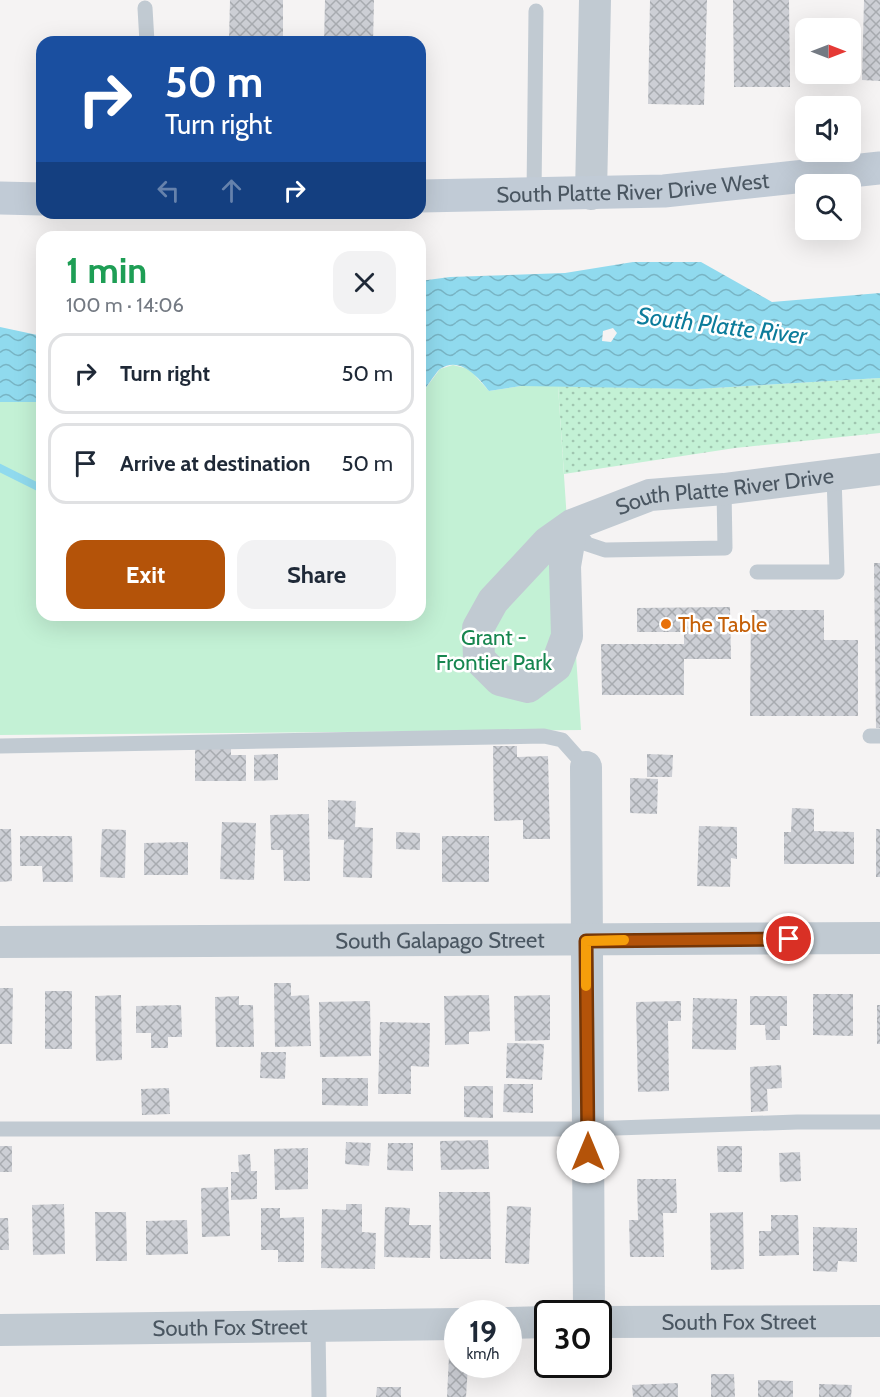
<!DOCTYPE html>
<html lang="en">
<head>
<meta charset="utf-8">
<style>
	:root { --surface:#fff; --page:#f2f2f3; --text:#1f2937; --muted:#747a83; --line:#e0e1e3; --accent:#b45309 }
	body { margin:0; font-family:Cabin,sans-serif; background:var(--page); color:var(--text); height:100vh; display:flex; flex-direction:column; font-size:22px; white-space:nowrap }
	* { box-sizing:border-box; margin:0 }
	p { font-size:20px; color:var(--muted) }
	.icon { flex:none; width:33px; height:33px; fill:none; stroke:currentColor; stroke-width:2; stroke-linecap:round; stroke-linejoin:round }
	.map { position:relative; flex:1; overflow:hidden }
	.details { position:absolute; left:36px; top:231px; width:390px; height:390px; display:flex; flex-direction:column; background:var(--surface); border-radius:18px; box-shadow:0 6px 24px #0002 }
	.details>* { flex:none }
	.banner { position:absolute; left:36px; top:36px; width:390px; height:183px; border-radius:18px; box-shadow:0 6px 24px #0002; background:#1a4fa0; color:#fff; overflow:hidden }
	.needle { width:39px; rotate:90deg }
	.controls { position:absolute; left:795px; top:18px; display:grid; gap:12px }
	.controls a { display:grid; place-items:center; width:66px; height:66px; border-radius:12px; background:var(--surface); box-shadow:0 6px 24px #0002; font-size:30px }
	.speed { position:absolute; left:444px; top:1300px; display:flex; gap:12px; font-size:30px; font-weight:700; text-align:center }
	.speed>* { display:grid; place-content:center; width:78px; height:78px; border-radius:50%; background:var(--surface); box-shadow:0 6px 24px #0002; line-height:1 }
	.speed small { font-size:15px; font-weight:400 }
	.speed .limit { border:3px solid #111; border-radius:9px; background:#fff; color:#111 }
	.pin { position:absolute; display:grid; place-items:center; width:51px; height:51px; color:#fff; margin:-26px; border:3px solid #fff; border-radius:50%; box-shadow:0 2px 6px #0007 }
	.me { position:absolute; width:66px; margin:-33px; rotate:0deg; stroke-linejoin:round; filter:drop-shadow(0 0 4px #0008) }
	.turn { display:flex; align-items:center; gap:21px; height:126px; padding:0 30px; font-size:27px }
	.turn .icon { width:78px; height:78px; stroke-width:2.5 }
	.turn b { display:block; font-size:42px; line-height:51px }
	.lanes { display:flex; align-items:center; height:57px; padding:0 30px; background:#0003; justify-content:center; gap:30px; direction:ltr }
	.lanes .off { opacity:.35 }
	.round { display:grid; place-items:center; flex:none; width:63px; height:63px; border-radius:18px; background:var(--page) }
	.head { display:flex; align-items:center; justify-content:space-between; height:102px; padding:0 30px }
	h1 { font-size:36px; font-weight:700; line-height:45px; color:#1e9e55 }
	.cta { display:flex; gap:12px; margin-top:auto; padding:12px 30px }
	.cta a { flex:1; height:69px; border-radius:18px; background:var(--accent); color:#fff; font-size:24px; font-weight:700; line-height:69px; text-align:center }
	.cta a+a { background:var(--page); color:var(--text) }
	ul { padding:0; list-style:none }
	li { display:flex; align-items:center; gap:18px; height:81px; margin:0 12px 9px; padding:0 18px; border:3px solid var(--line); border-radius:18px }
	li div { flex:1 }
	li b { display:block; font-size:22px }
	li em { font-style:normal }
	.map>svg:first-child { display:block }
	.grass { fill:url(#grass-dots) }
	.park { fill:#c3f1d5 }
	.water { fill:url(#water-waves); fill-rule:evenodd }
	.lines { fill:none; stroke-linecap:round; stroke-linejoin:round }
	.stream { stroke:#90daee; stroke-width:8 }
	.building { fill:url(#building-cross-hatch) }
	.lane { stroke:#c1cad2; stroke-width:15 }
	.street { stroke:#c1cad2; stroke-width:32 }
	.secondary { stroke:#c1cbd6; stroke-width:33 }
	.route-casing { stroke:#753606; stroke-width:15 }
	.route { stroke:#b45309; stroke-width:10 }
	.slow { stroke:#f59e0b; stroke-width:10 }
	.food-dot { fill:#e8710a; stroke:#fff; stroke-width:2 }
	.labels { text-anchor:middle; stroke-width:5; stroke-linejoin:round; paint-order:stroke }
	.street-label { font-size:22px; fill:#4a5661; stroke:#fff }
	.food-label { font-size:22px; fill:#c56008; stroke:#fff; text-anchor:start }
	.park-label { font-size:22px; fill:#17864f; stroke:#fff }
	.water-label { font-size:24px; font-style:italic; fill:#0c7c9b; stroke:#fff }
</style>
</head>
<body>
<div class="map">
<svg width="880" height="1397" viewBox="0 0 880 1397">
	<defs>
		<pattern id="grass-dots" width="8" height="8" patternUnits="userSpaceOnUse" patternTransform="scale(1.5)"><rect width="8" height="8" fill="#c3f1d5"/><path d="M2 2h.1M6 6h.1" fill="none" stroke="#a0c6b0" stroke-width="1.8" stroke-linecap="round"/></pattern>
		<pattern id="water-waves" width="16" height="10" patternUnits="userSpaceOnUse" patternTransform="scale(1.5)"><rect width="16" height="10" fill="#90daee"/><path d="M0 5q4-4 8 0t8 0" fill="none" stroke="#78b4c4"/></pattern>
		<pattern id="building-cross-hatch" width="8" height="8" patternUnits="userSpaceOnUse" patternTransform="scale(1.5)"><rect width="8" height="8" fill="#cdcfd5"/><path d="M0 0l8 8M0 8l8-8" fill="none" stroke="#a8abb0"/></pattern>
	</defs>
	<rect width="100%" height="100%" fill="#f5f3f3"/>
	<path class="grass" d="M880,378V433L735,448L564,474L558,386L697,389Z"/>
	<path class="park" d="M453,365L469,369L489,391L521,386H558L581,730L0,735V402H42V615H420V396L440,369Z"/>
	<path class="water" d="M633,262H701L772,302L880,293V378L697,389L521,386L489,391C479,378 460,355 440,369C436,372 425,390 420,396V281L450,277L565,273ZM613,328L617,333L611,342L602,341L603,331Z
		M0,327L42,336V402H0Z"/>
	<g class="lines">
		<path class="stream" d="M0,468L42,489"/>
	</g>
	<path class="building" d="M230,0H283V42H229Z
		M325,0H374L373,42H324Z
		M650,0H707L704,105L648,104Z
		M733,0H789L790,87H734Z
		M864,0H880V81L862,80Z
		M874,563H880V728H876Z
		M730,607L731,659H684V695H602L601,644H684V632H637V608Z
		M751,610H824V640H858V716H750Z
		M493,746H517V757L548,756L550,839H523V820L494,821Z
		M195,747L231,748V755H246V781H195Z
		M278,754V780L254,781V755Z
		M647,754L673,755L672,777H647Z
		M630,778L658,779L657,814L630,813Z
		M328,800L356,801L355,827L373,828L372,878L343,877L344,840L328,839Z
		M792,808L814,809V831L854,832V864H784V832H791Z
		M309,814L310,881H284L283,850H271L270,815Z
		M222,822L256,823L254,880L220,879Z
		M699,826L737,827V859L731,858L730,887L697,886Z
		M0,829H11L12,881L0,882Z
		M102,829L126,830L125,878L100,877Z
		M876,829H880V877H876Z
		M396,832L420,833V850L396,849Z
		M20,836H72L73,882H43L42,866H20Z
		M442,836H489V882H442Z
		M188,842V875H144V843Z
		M274,983H291V996L309,995L311,1046L275,1047Z
		M0,988H13L12,1044H0Z
		M45,991H72V1049H45Z
		M813,994H853V1036L813,1035Z
		M121,995L122,1060L96,1061L95,996Z
		M489,995L490,1031L469,1032V1044L445,1045L444,996Z
		M550,995V1040L515,1041L514,996Z
		M239,996V1005H253L254,1047H216L215,997Z
		M750,996H787V1026H780V1040H766L765,1025H750Z
		M693,998L737,999L736,1050L692,1049Z
		M370,1001L371,1056L320,1057L319,1002Z
		M681,1001V1021H668L669,1091L638,1092L636,1002Z
		M181,1005L182,1037H168V1048H151V1033H136V1006Z
		M877,1005H880V1044H877Z
		M380,1022L430,1023L429,1067L411,1066V1094H378Z
		M507,1043L544,1044L542,1080L506,1078Z
		M261,1052H286L285,1079L260,1078Z
		M781,1065L782,1088L767,1089L768,1111L751,1112L750,1067Z
		M322,1078H368V1106L322,1105Z
		M504,1084H533V1113L503,1112Z
		M464,1086H493V1118L464,1117Z
		M169,1088L170,1114L142,1115L141,1089Z
		M488,1140L489,1169L441,1170L440,1141Z
		M346,1142L371,1143L369,1166L345,1164Z
		M388,1143H413V1171L387,1170Z
		M0,1146H12V1172H0Z
		M717,1146H742V1172H718Z
		M308,1148V1189L275,1190L274,1149Z
		M800,1152L801,1181L780,1182L779,1153Z
		M250,1154L251,1171H257V1199L231,1200V1172H239L238,1155Z
		M637,1179H676L677,1213H663L664,1257H630L629,1220H638Z
		M228,1187L230,1236L202,1237L201,1188Z
		M439,1192H490L491,1259H440Z
		M64,1204L65,1254L33,1255L32,1205Z
		M346,1204H362V1232L376,1233L375,1269L321,1268L322,1209L346,1210Z
		M507,1206L531,1207L529,1264L505,1263Z
		M385,1207L410,1208L409,1225H431L430,1258L384,1257Z
		M261,1208H280V1218L304,1217V1262H278V1250H261Z
		M95,1212H126L127,1261H96Z
		M743,1212L744,1269L711,1270L710,1213Z
		M771,1215H798L799,1255L759,1256V1231H771Z
		M0,1218H8L9,1250H0Z
		M187,1220L188,1254L146,1255V1221Z
		M813,1227L857,1228V1262L838,1261L837,1272L813,1271Z
		M449,1356L458,1357V1365H468L466,1397H447Z
		M711,1374H734L735,1397H711Z
		M758,1380L793,1381V1397H758Z
		M678,1383V1397H633L632,1385Z
		M819,1384L852,1385L851,1397H819Z
		M377,1387H401V1397H376Z"/>
	<g class="lines">
		<path class="lane" d="M145,8L147,42
			M534,195L536,11
			M572,525L587,544L605,550L725,548L724,489
			M757,572H837L834,475
			M870,736H880
			M0,746L544,736L562,740L586,767
			M0,1129H587L797,1122H880
			M318,1326L319,1397"/>
		<g class="street">
			<path d="M591,194L595,0"/>
			<path id="s1" d="M572,525L565,566L567,636L556,666L528,687L500,680L479,659L478,628L493,601L548,542L572,525L650,495L724,489L880,469"/>
			<path d="M586,767L589,1314"/>
			<path id="s2" d="M0,942L880,938"/>
			<path id="s3" d="M598,1322L880,1321"/>
			<path d="M508,1323L548,1322"/>
			<path id="s4" d="M0,1330L458,1324"/>
		</g>
		<g class="secondary">
			<path id="s5" d="M420,196L664,191L880,168"/>
			<path d="M0,198L42,199"/>
		</g>
	</g>
	<g class="lines">
		<g class="route-casing">
			<path id="route" d="M588,1152L586,941L789,939"/>
		</g>
		<use href="#route" class="route"/>
		<path class="slow" d="M586,986V941L624,940"/>
	</g>
	<circle class="food-dot" cx="666" cy="624" r="6"/>
	<g class="labels">
		<g class="street-label">
			<text dy="8" stroke="none"><textPath href="#s5" startOffset="213">South Platte River Drive West</textPath></text>
			<text dy="8" stroke="none"><textPath href="#s1" startOffset="567">South Platte River Drive</textPath></text>
			<text dy="8" stroke="none"><textPath href="#s2" startOffset="440">South Galapago Street</textPath></text>
			<text dy="8" stroke="none"><textPath href="#s3" startOffset="141">South Fox Street</textPath></text>
			<text dy="8" stroke="none"><textPath href="#s4" startOffset="230">South Fox Street</textPath></text>
		</g>
		<g class="food-label">
			<text x="678" y="632">The Table</text>
		</g>
		<g class="park-label">
			<text x="494" y="645">Grant -<tspan x="494" dy="25">Frontier Park</tspan></text>
		</g>
		<g class="water-label">
			<text transform="translate(722 326) rotate(7)" y="8">South Platte River</text>
		</g>
	</g>
</svg>
<div class="controls">
<a><svg class="needle" viewBox="-14 -14 28 28"><path d="M0-13l5 13h-10z" fill="#e53935"/><path d="M0 13l5-13h-10z" fill="#747a83"/></svg></a>
<a><svg class="icon" aria-label="sound" viewBox="0 0 24 24"><path d="M4 9h4l5-4v14l-5-4H4zM17 9q2 3 0 6"/></svg></a>
<a><svg class="icon" aria-label="search" viewBox="0 0 24 24"><circle cx="10" cy="10" r="6"/><path d="M15 15l6 6"/></svg></a>
</div>
<div class="speed"><div>19<small>km/h</small></div><div class="limit">30</div></div>
<div class="pin" style="left:789px;top:939px;background:#d93025"><svg class="icon" aria-label="arrive" viewBox="0 0 24 24"><path d="M6 21V4h12l-3 4 3 4H6"/></svg></div>
<svg class="me" style="left:588px;top:1152px" viewBox="-20 -20 40 40"><circle r="19" fill="#fff"/><path d="M0-13L10 11 0 6-10 11z" fill="#b45309"/></svg>
<div class="banner">
<div class="turn"><svg class="icon" aria-label="right" viewBox="0 0 24 24"><path d="M7 20v-9h11M14 6l5 5-5 5"/></svg><div><b>50 m</b>Turn right</div></div>
<div class="lanes"><svg class="icon off" aria-label="left" viewBox="0 0 24 24"><path d="M17 20v-9H6M10 6l-5 5 5 5"/></svg><svg class="icon off" aria-label="ahead" viewBox="0 0 24 24"><path d="M12 20V5M6 11l6-6 6 6"/></svg><svg class="icon" aria-label="right" viewBox="0 0 24 24"><path d="M7 20v-9h11M14 6l5 5-5 5"/></svg></div>
</div>
<section class="details">
<div class="head"><div><h1>1 min</h1><p>100 m · 14:06</p></div><a class="round"><svg class="icon" aria-label="close" viewBox="0 0 24 24"><path d="M6 6l12 12M18 6L6 18"/></svg></a></div>
<ul>
<li><svg class="icon" aria-label="right" viewBox="0 0 24 24"><path d="M7 20v-9h11M14 6l5 5-5 5"/></svg><div><b>Turn right</b></div><em>50 m</em></li>
<li><svg class="icon" aria-label="arrive" viewBox="0 0 24 24"><path d="M6 21V4h12l-3 4 3 4H6"/></svg><div><b>Arrive at destination</b></div><em>50 m</em></li>
</ul>
<div class="cta"><a>Exit</a><a>Share</a></div>
</section>
</div>
</body>
</html>
